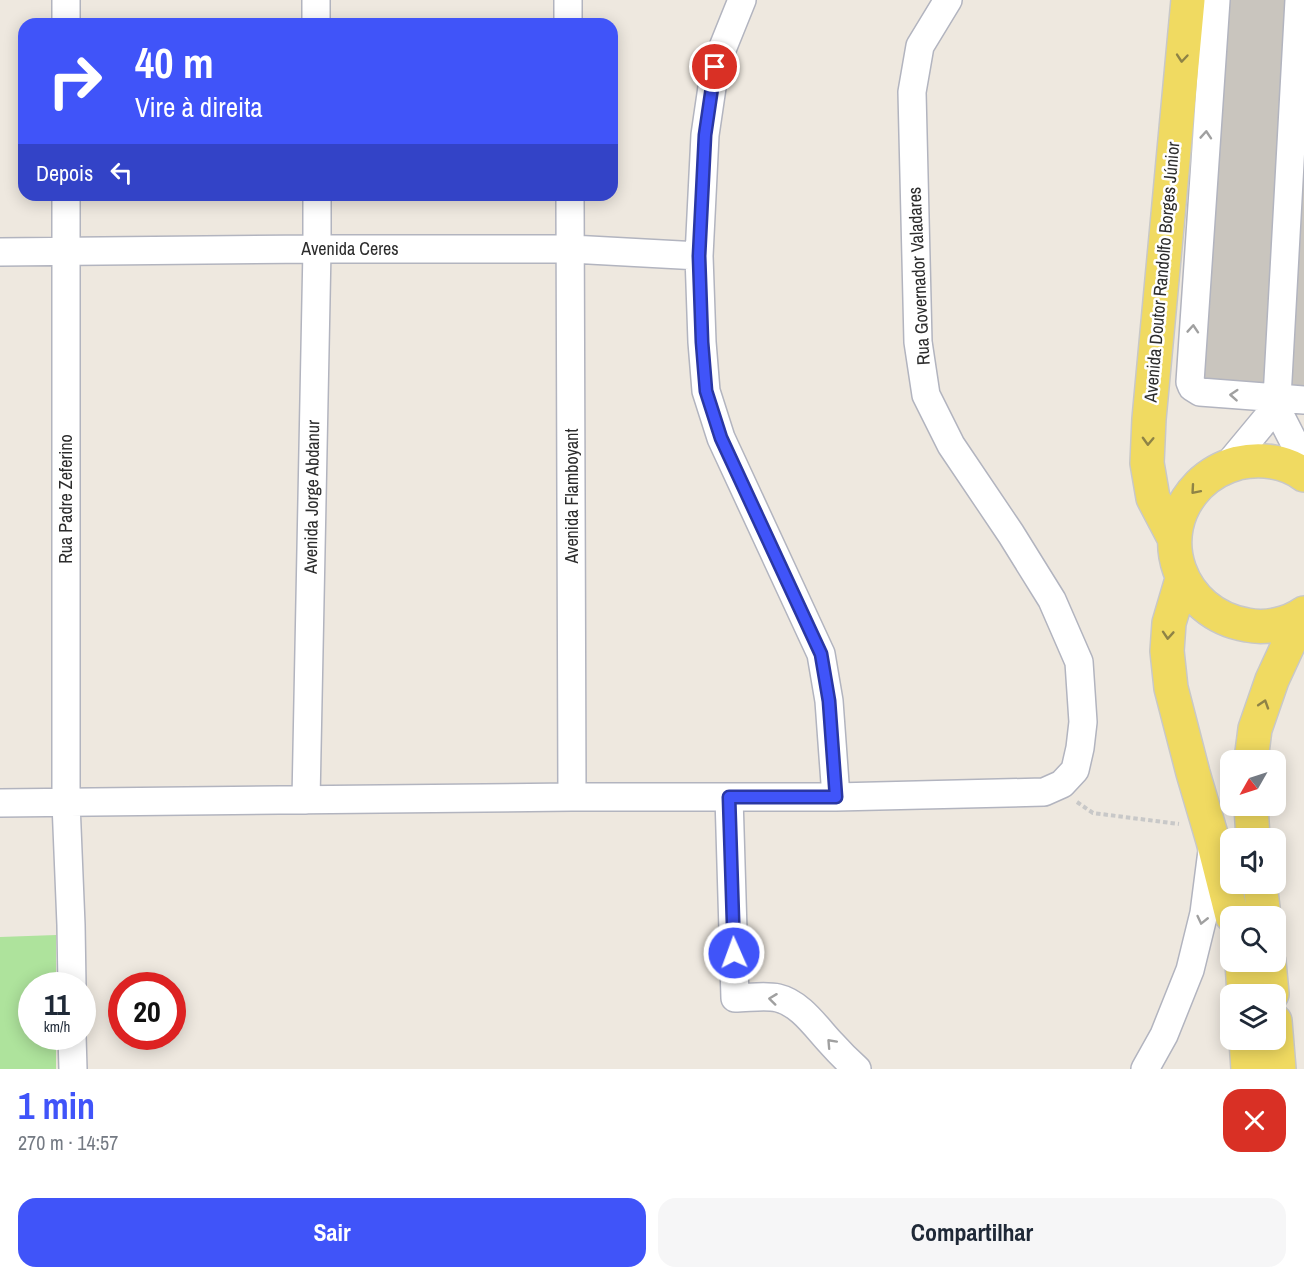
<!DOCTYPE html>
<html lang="pt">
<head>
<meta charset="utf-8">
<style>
	:root { --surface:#fff; --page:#f6f6f7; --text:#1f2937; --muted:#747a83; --accent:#4054f9 }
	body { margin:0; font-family:"Archivo Narrow",sans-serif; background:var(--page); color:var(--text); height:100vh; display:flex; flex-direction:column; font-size:22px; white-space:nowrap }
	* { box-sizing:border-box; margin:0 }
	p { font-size:20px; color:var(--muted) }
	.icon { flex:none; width:33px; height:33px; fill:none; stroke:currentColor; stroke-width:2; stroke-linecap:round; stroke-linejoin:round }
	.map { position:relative; height:1069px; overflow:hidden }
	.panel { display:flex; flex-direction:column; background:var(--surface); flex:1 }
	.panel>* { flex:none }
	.hud { position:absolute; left:18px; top:18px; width:600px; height:183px; border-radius:18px; box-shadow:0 3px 15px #0003; background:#4054f9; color:#fff; overflow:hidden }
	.needle { width:39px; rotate:231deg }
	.buttons { position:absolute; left:1220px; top:750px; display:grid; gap:12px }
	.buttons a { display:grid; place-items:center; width:66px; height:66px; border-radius:12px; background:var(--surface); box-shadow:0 3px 15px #0003; font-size:30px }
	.speed { position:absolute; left:18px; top:972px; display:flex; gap:12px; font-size:30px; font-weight:700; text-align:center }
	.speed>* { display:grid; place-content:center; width:78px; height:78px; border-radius:50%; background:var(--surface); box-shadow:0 3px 15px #0003; line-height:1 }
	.speed small { font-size:15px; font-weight:400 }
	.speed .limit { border:9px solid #d22; background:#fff; color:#111 }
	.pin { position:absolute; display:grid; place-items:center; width:51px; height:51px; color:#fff; margin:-26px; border:3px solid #fff; border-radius:50%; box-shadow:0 2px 6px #0007 }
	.me { position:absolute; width:66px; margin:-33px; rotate:358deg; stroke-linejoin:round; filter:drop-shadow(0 0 4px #0008) }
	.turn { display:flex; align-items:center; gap:21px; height:126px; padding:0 18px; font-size:27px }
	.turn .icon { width:78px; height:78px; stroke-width:2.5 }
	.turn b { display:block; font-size:42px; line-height:51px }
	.then { display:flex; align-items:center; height:57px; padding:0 18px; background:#0003; gap:12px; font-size:22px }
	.round { display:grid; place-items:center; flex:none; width:63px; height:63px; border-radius:18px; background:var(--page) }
	.headline { display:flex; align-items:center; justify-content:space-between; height:102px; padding:0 18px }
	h1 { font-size:36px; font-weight:700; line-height:45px; color:var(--accent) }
	.action { display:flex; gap:12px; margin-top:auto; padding:12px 18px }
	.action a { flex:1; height:69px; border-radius:18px; background:var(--accent); color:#fff; font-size:24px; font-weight:700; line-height:69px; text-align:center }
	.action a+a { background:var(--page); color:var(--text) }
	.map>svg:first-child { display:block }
	.green { fill:#aee39c }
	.building { fill:#c9c5be }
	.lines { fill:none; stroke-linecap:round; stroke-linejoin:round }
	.minor-casing { stroke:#b2b4bf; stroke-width:30 }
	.major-casing { stroke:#c8c8c8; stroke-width:36 }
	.path { stroke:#c8c8c8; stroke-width:4; stroke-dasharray:4.5 3; stroke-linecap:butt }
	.minor { stroke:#fff; stroke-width:27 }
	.major { stroke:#f0da61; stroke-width:33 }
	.oneway { stroke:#8e8346 }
	.oneway2 { stroke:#a0a0a0 }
	.route-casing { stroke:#2a37a2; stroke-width:15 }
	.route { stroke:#4054f9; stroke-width:10 }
	.labels { text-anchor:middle; stroke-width:5; stroke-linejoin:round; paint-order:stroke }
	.street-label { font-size:18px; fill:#2c2c2c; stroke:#fff }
</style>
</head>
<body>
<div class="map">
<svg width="1304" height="1069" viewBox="0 0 1304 1069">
	<rect width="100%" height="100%" fill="#eee8df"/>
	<path class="green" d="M56,935V985L32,986V1036L56,1037V1069H0V937Z"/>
	<path class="building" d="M1228,0H1304V394L1198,387Z"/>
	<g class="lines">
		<g class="minor-casing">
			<path id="minor" d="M316,0V24
				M568,0V24
				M742,0L715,67L705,135L699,256L702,342L706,391L721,438L821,654L829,701L836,797
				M1216,0L1190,382L1192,387L1200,392L1304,400
				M66,24V0
				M66,195V803L71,925L72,986
				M570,195L572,797
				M0,252L317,249H571L699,256
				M1276,407L1304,462
				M1227,466L1276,407L1277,398L1299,0
				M729,797L735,998C749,998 765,995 778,998C800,1003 816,1027 831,1043C839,1052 848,1061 857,1069
				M306,800L317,249V195
				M0,803L572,797H836L1044,792L1062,784L1075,770L1080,748L1083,722L1079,662L1052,600L1011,534L951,445L926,395L918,342L912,92L920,46L948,0
				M72,1036L73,1069
				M1145,1069L1164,1035L1190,970L1204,913L1212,851"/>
		</g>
		<g class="major-casing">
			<path id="major" d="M1304,475C1286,461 1260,458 1238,463C1223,467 1210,474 1199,485C1150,535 1180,614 1247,625C1266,629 1288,624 1304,613
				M1174,538L1153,498L1147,463L1149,419L1188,0
				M1182,579L1169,623L1167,651L1171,688L1193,773L1213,841L1232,916
				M1251,760L1255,729L1272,680L1302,615
				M1251,806L1253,838
				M1260,884L1264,916
				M1242,962L1244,994
				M1269,962L1272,994
				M1275,1021L1279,1069
				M1246,1040L1248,1069"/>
		</g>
		<path class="path" d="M1077,802L1093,813L1179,824"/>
		<use href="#minor" class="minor"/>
		<use href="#major" class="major"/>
	</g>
	<defs><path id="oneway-chevron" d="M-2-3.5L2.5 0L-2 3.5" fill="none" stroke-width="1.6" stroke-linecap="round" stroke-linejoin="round" transform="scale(1.5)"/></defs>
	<g class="oneway">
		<use href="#oneway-chevron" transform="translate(1182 58) rotate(95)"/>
		<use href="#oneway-chevron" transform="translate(1148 441) rotate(92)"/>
		<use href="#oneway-chevron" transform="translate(1195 490) rotate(131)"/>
		<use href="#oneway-chevron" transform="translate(1168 635) rotate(94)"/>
		<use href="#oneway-chevron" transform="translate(1264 704) rotate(-72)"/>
	</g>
	<g class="oneway2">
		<use href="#oneway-chevron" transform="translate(1206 135) rotate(-86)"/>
		<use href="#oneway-chevron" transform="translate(1193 329) rotate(-86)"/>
		<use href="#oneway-chevron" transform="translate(1234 395) rotate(-176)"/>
		<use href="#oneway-chevron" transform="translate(1202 920) rotate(103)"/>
		<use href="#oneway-chevron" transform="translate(773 999) rotate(-173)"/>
		<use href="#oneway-chevron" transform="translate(831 1043) rotate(-133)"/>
	</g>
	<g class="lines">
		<g class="route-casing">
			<path id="route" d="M715,67L705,135L699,256L702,342L706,391L721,438L821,654L829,701L836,797H729L734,953"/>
		</g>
		<use href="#route" class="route"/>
	</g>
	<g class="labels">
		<g class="street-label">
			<text x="350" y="255">Avenida Ceres</text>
			<text transform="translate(1162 272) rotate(-85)" y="6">Avenida Doutor Randolfo Borges Júnior</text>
			<text transform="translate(919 276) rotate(-93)" y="6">Rua Governador Valadares</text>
			<text transform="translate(572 496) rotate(-90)" y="6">Avenida Flamboyant</text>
			<text transform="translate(312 497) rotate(-89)" y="6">Avenida Jorge Abdanur</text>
			<text transform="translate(66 499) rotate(-90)" y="6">Rua Padre Zeferino</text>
		</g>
	</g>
</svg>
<div class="buttons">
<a><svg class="needle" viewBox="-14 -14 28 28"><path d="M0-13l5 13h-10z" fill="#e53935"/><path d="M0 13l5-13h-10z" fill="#747a83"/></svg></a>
<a><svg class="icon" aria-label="sound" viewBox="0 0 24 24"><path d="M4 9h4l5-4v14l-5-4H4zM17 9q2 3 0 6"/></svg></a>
<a><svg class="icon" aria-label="search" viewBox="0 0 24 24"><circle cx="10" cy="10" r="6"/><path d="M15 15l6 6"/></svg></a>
<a><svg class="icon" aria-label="layers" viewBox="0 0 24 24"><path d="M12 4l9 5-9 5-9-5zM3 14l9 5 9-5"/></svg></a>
</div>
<div class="speed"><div>11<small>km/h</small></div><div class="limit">20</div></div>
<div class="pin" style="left:715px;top:67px;background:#d93025"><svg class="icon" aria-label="arrive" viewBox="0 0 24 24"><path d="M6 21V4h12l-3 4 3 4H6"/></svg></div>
<svg class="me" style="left:734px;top:953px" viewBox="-20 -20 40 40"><circle r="17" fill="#4054f9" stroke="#fff" stroke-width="3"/><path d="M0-11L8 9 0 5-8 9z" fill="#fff"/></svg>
<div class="hud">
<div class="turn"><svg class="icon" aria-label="right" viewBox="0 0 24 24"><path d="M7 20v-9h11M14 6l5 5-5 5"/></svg><div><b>40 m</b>Vire à direita</div></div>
<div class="then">Depois<svg class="icon" aria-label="left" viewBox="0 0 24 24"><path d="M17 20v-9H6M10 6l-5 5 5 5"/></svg></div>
</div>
</div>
<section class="panel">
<div class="headline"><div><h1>1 min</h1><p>270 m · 14:57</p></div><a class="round" style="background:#d93025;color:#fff"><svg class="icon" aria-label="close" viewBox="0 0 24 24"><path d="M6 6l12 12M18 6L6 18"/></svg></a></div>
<div class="action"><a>Sair</a><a>Compartilhar</a></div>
</section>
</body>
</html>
